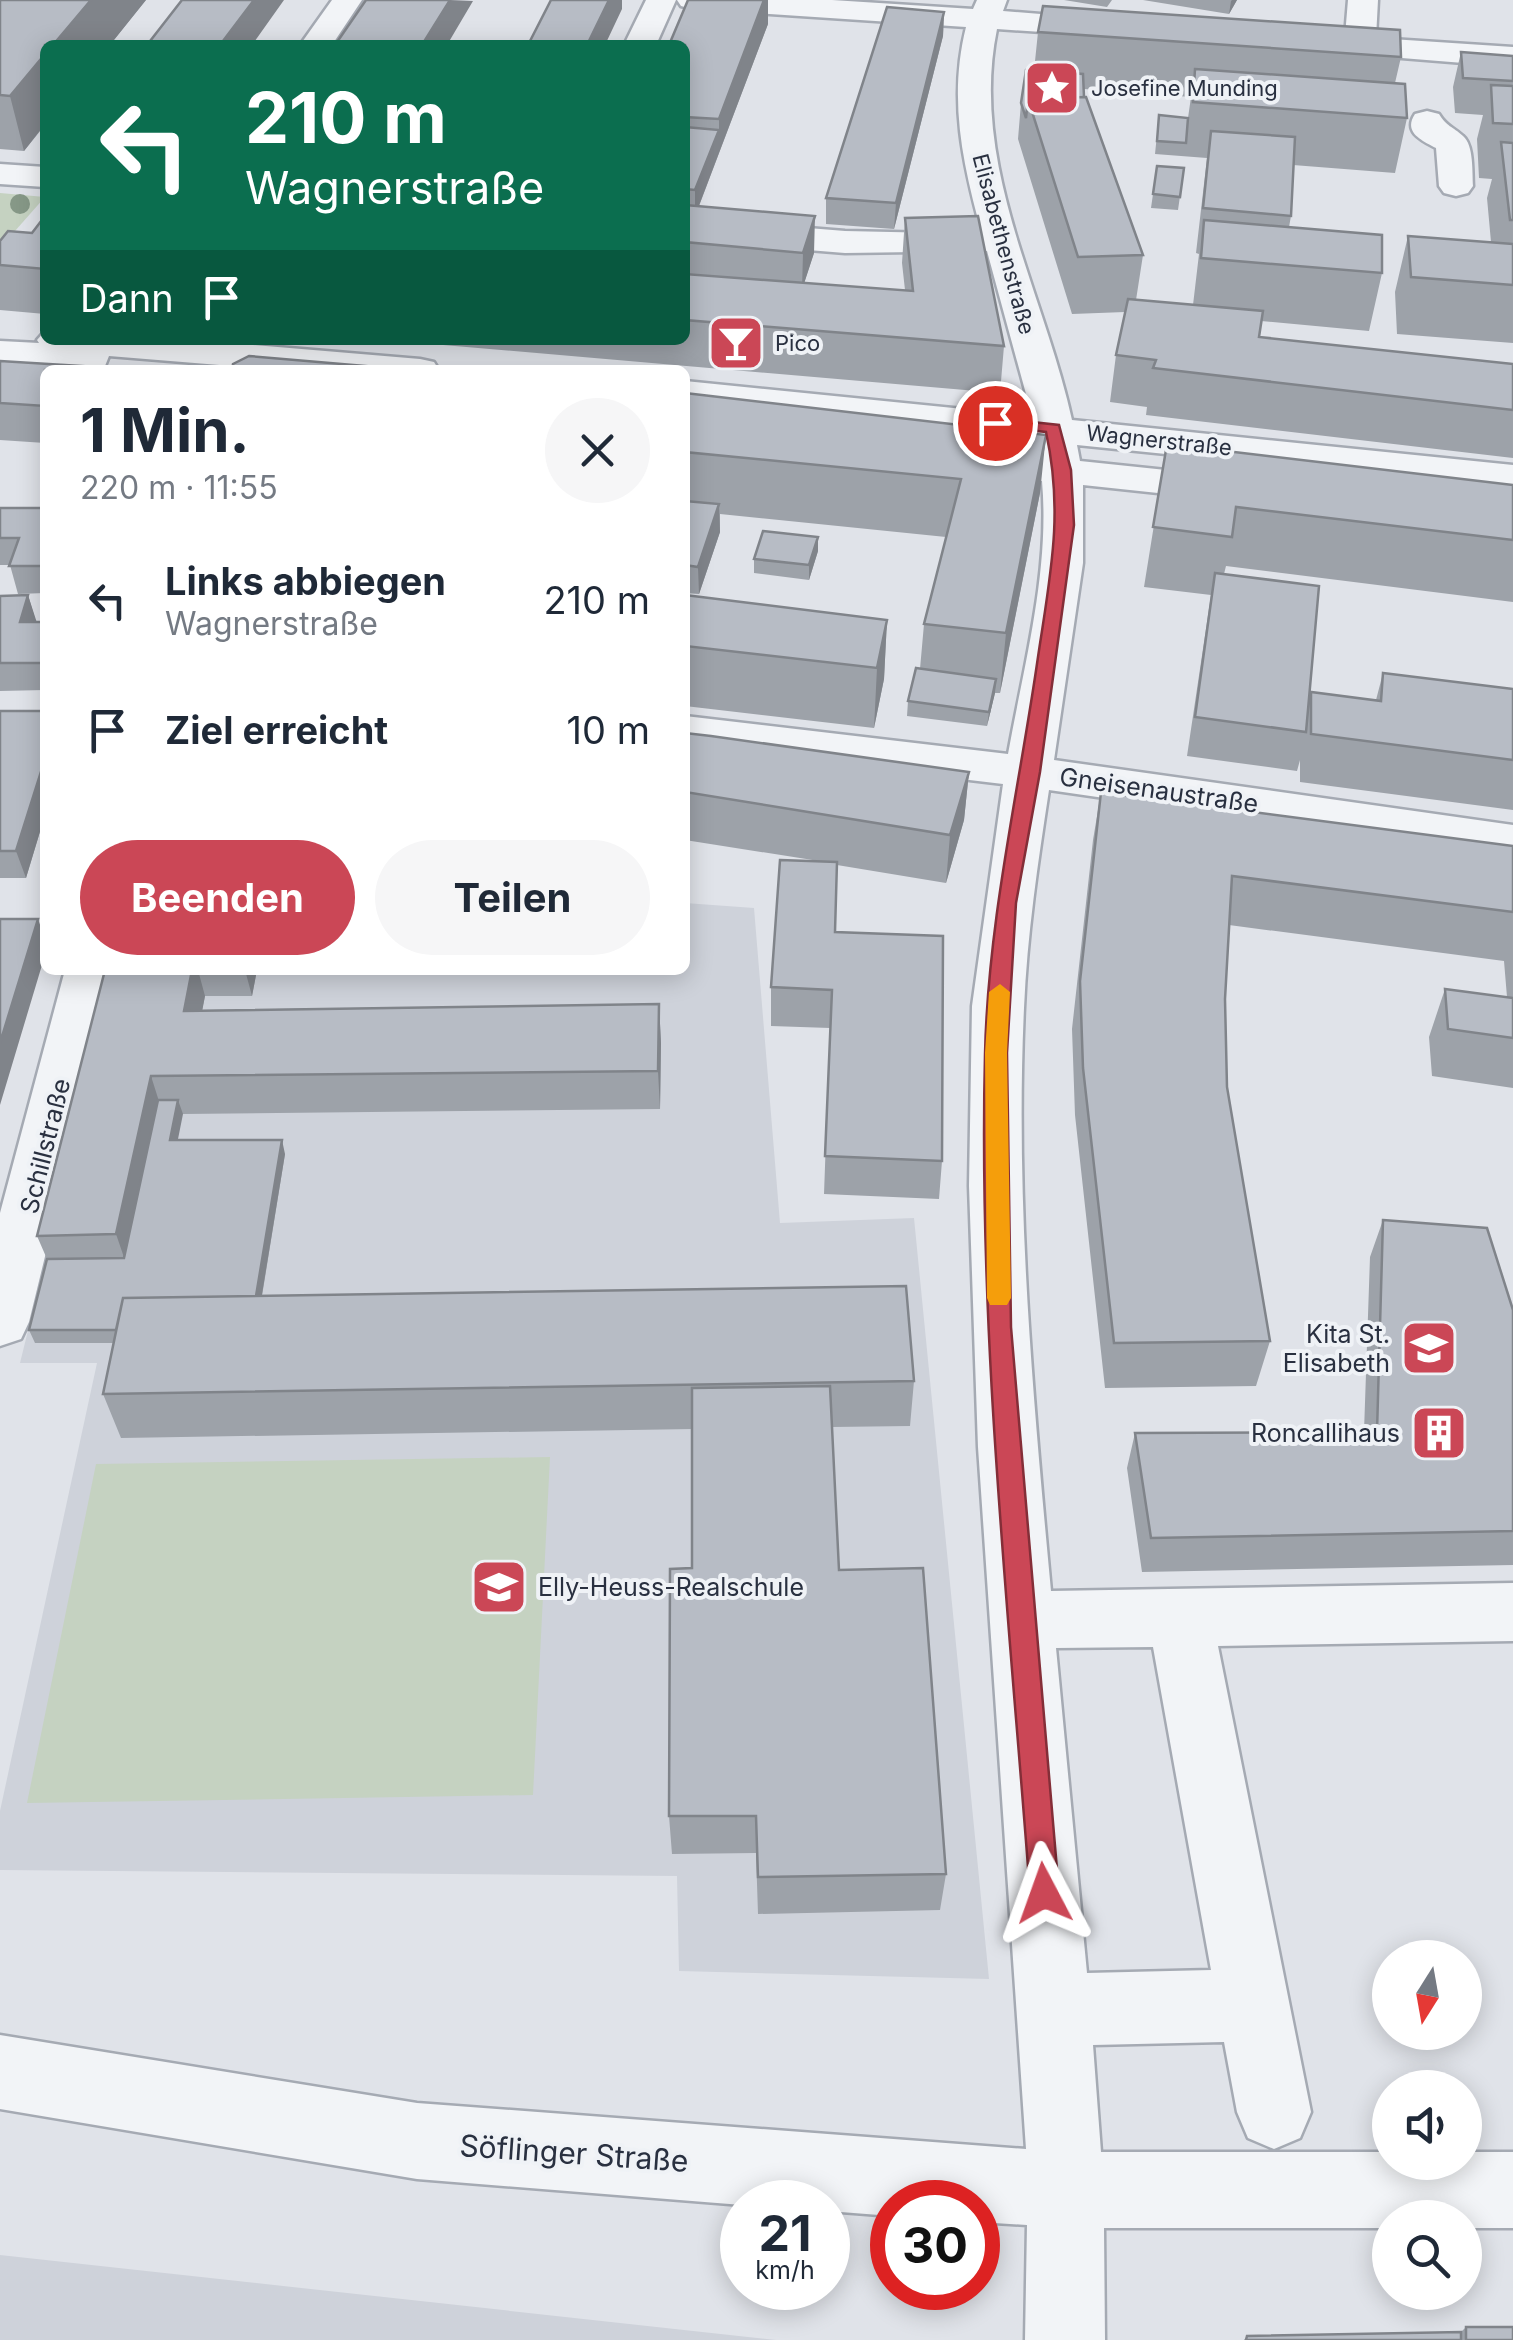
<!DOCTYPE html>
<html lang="de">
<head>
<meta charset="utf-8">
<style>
	:root { --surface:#fff; --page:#f6f6f7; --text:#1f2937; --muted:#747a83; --accent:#cb4756 }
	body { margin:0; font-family:Inter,sans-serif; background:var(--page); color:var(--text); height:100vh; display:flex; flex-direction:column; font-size:38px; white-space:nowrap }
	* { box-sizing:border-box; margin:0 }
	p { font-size:32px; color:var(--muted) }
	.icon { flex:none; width:55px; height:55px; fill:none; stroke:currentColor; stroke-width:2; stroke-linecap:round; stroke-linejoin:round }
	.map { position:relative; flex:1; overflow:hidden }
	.details { position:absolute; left:40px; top:365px; width:650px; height:610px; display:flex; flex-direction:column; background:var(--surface); border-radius:15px; box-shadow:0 5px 25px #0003 }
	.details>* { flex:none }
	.top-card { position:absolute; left:40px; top:40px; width:650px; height:305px; border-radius:15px; box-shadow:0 5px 25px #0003; background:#0b6e4f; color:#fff; overflow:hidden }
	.needle { width:65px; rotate:191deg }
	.controls { position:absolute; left:1372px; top:1940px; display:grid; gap:20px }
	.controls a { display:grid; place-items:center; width:110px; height:110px; border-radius:50%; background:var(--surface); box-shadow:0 5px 25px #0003; font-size:50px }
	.speed { position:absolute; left:720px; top:2180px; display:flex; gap:20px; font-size:50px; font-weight:700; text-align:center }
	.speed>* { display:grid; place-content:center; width:130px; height:130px; border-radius:50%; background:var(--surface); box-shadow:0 5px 25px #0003; line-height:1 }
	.speed small { font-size:25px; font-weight:400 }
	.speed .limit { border:15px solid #d22; background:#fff; color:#111 }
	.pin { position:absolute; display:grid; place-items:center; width:85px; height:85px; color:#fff; margin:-42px; border:5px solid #fff; border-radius:50%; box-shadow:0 2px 10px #0007 }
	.me { position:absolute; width:110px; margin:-55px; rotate:356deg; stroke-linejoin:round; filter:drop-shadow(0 0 8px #0008) }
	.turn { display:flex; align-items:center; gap:35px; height:210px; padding:0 40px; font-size:45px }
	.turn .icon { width:130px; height:130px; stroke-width:2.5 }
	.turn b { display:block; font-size:70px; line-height:85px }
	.then { display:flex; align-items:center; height:95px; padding:0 40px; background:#0003; gap:20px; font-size:38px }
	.round { display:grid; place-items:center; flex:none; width:105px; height:105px; border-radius:52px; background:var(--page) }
	.head { display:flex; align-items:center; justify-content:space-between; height:170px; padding:0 40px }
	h1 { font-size:60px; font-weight:700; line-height:75px }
	.button { display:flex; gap:20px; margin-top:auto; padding:20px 40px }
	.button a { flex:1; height:115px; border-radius:60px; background:var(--accent); color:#fff; font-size:40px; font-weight:700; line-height:115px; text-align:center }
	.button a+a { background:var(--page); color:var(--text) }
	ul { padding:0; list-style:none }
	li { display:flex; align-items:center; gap:30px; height:130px; padding:0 40px }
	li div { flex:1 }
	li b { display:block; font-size:38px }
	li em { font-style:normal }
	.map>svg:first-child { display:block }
	.built { fill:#ced2da }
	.green { fill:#c5d2c1 }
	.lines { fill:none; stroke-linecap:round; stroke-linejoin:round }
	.minor-casing { stroke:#a5aab3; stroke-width:5 }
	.minor { fill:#f2f4f7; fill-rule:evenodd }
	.tree { fill:#869887 }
	.wall { fill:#9da2a9; fill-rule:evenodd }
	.shaded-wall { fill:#80848a }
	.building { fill:#b7bcc5; stroke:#80848a; stroke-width:2.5 }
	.route { fill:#cb4756; stroke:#842e38; stroke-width:2.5 }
	.slow { fill:#f59e0b }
	.labels { text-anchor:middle; stroke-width:8; stroke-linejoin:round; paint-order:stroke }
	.far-poi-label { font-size:22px; fill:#293040; stroke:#eff2f6; text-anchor:start }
	.far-street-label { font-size:22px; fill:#293040; stroke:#eff2f6 }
	.street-label { font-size:25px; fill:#293040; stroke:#eff2f6 }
	.poi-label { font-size:25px; fill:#293040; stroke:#eff2f6; text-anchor:end }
	.near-street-label { font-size:30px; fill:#293040; stroke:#eff2f6 }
</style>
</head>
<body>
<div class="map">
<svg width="1513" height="2340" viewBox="0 0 1513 2340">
	<rect width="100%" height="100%" fill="#e0e3e9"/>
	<path class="built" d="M685,903L754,908L780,1223L914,1218L989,1979L679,1971L677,1876L0,1870V1811L97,1363H20L117,970H685Z
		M0,2255L776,2340H0Z"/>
	<path class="green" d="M0,193L45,197L0,248Z
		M550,1457L533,1795L27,1803L96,1464Z"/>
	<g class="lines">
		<g class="minor-casing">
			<path id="minor" d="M332,0H362L332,45H300Z
				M646,0H676L656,45H624Z
				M677,0H832L973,9L977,0H1007L1003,11L1127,21L1132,28L1127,35L1116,37L997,29C969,164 1044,292 1072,420L1513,465V489L1077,445L1080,461L1233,477L1247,480L1253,489L1247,498L1233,501L1083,485V563L1054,760L1513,825V857L1049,790C1038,862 1027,935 1024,1008C1015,1202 1033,1398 1051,1591L1513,1583V1641L1218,1646L1311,2112L1300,2138L1274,2149L1248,2138L1237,2112L1224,2042L1093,2045L1101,2152H1390V2162H1465V2152H1513V2228H1465V2218H1390V2228H1104L1105,2340H1025L1027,2225L978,2222V2202H892V2216L828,2211V2202L742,2205L417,2179L0,2109V2035L417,2103L1026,2149L978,1447L969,1186L972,1006L1003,784L685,746V716L1008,754C1024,665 1050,571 1042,481L1012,476L1006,467L1012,458L1039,456L1036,441L685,405V381L1032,416L987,251L845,253L685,240V218L845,231L982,234C963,165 948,99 966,27L692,9L681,6ZM1153,1647L1211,1970L1087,1973L1056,1648Z
				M1348,0H1378L1376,38L1513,47V67L1315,51L1310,44L1315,37L1345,36Z
				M1427,111L1439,114C1447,127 1452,126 1463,136C1474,145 1472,173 1473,186L1468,193L1456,196L1444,193L1439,186L1436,148C1421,140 1403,132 1415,114Z
				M0,164L45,167V187L0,184Z
				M45,331V340H194L420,359L434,362L439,370H281L109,356L105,366L92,369L0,363V341L39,343L37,340Z
				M65,970H115L29,1322L21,1339L0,1346V1213Z"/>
		</g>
		<use href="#minor" class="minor"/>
	</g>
	<circle class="tree" cx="20" cy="204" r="10"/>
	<path class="wall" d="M0,0H146L24,151L0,149Z
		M1064,0H1112L1107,7Z
		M1143,0H1237L1229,14Z
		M944,12L943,36L894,229L826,224V198Z
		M768,24L699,206L814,253L804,283L905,290L902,263L905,218L1004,346L1000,393L385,340H685V45Z
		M1038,32L1401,57L1395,83L1407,118L1395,173L1293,165L1291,216L1289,227L1382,273L1369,331L1261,321L1259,337L1513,364V458L1146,415L1147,407L1110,402L1116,355L1125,312L1072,314L1018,139L1021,103L1034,71ZM1084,89L1191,97L1188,118L1159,115L1155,154L1207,158L1196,253L1199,254L1193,305L1136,300L1143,255L1084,97Z
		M1461,52L1513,56V343L1397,334L1395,292L1408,236L1491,242L1487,198L1492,179L1479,178L1477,139L1483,115L1455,113L1453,87Z
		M1157,166L1184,168L1178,210L1151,208Z
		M45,216V314L0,310V241L32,233Z
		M0,361L45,370V443L0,440Z
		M685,393L1040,493L1000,693H995L987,726L907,716L908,701L920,669L924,624L946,537L720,514V532L699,594L685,593Z
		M1167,444L1513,485V602L1226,566L1224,574L1309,698L1311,692L1376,700L1383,673L1513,689V810L1300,782V760L1297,771L1187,756L1211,595L1144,587Z
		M0,508H45V593L18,594L10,565H0Z
		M818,551L809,580L754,573V559Z
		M28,595L36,622H45V690L0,691V596Z
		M685,595L887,620L884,679L874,728L685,706Z
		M0,711H45V815L26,878H0Z
		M685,733L969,772L964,820L946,883L837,865L835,932L942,1161L939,1199L824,1194L830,1028L771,1026V987L819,861L685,840Z
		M1101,792L1513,846V1088L1432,1076L1429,1037L1445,989L1507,997L1504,961L1229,925L1225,999L1227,1087L1270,1341L1256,1386L1105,1388L1075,1115L1072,1029L1093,840Z
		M105,970H257L252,996H205L202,1010L659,1004L661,1043L660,1109L182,1114L177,1140L285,1154L262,1296L914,1381L910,1426L832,1427L839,1570L946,1874L940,1910L758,1914L756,1853L672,1854L669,1816L692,1568V1429L121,1438L103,1394L113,1343H35L29,1330L47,1259L37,1236Z
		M1383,1220L1513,1310V1565L1142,1572L1127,1468L1135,1433L1364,1432L1370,1257Z
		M1466,2327L1513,2340H1244L1247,2336L1461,2332Z"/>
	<path class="shaded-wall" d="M91,0H146L110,45H53Z
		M254,0H284L252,45H220Z
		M450,0L473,1L447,45H422Z
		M609,0H622V9L605,45H587Z
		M764,0H768V24L695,216V190L719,130V119Z
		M1232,0H1237L1229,14L1231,1Z
		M944,12L943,36L894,229L896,203Z
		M45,54V124L24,151L10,96Z
		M815,216L814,253L802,290L803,253Z
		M1046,435L1040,493L1000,693L1006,633Z
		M719,504L720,532L699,594L698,567Z
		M818,537V551L809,580V565Z
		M28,595L37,623L20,622Z
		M887,620L884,679L874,728L877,668Z
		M996,679L995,693L987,726L989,712Z
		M45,759V815L26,878L16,851Z
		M969,772L964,820L946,883L950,835Z
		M38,919L45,939V955L0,1105V1043Z
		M192,970H198L205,996L195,1049L184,1011Z
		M245,970H257L252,996Z
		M659,1004L661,1043L660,1109L658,1071Z
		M151,1076L163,1114L129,1272L116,1234Z
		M178,1100L183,1114L175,1154L170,1140Z
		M282,1140L285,1154L254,1343L250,1329Z"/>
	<path class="building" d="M0,0H91L53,45H45V54L10,96L0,95Z
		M182,0H254L220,45H147Z
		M366,0H450L422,45H335Z
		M551,0H609L587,45H528Z
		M688,0H764L719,119L685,117V45H669Z
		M1043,6L1400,30L1401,57L1038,32Z
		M887,7L944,12L896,203L826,198Z
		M1461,52L1513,56V81L1463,78Z
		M1195,69L1405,84L1407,118L1193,102Z
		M1026,70L1083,74L1084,97L1028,99L1026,118L1021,103Z
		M1491,85L1513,86V124L1493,123Z
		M1086,97L1143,255L1078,257L1028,99Z
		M1159,115L1188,118L1186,143L1157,141Z
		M685,127L719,130L695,190L685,189Z
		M1211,131L1295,137L1291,216L1203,208Z
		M1501,142L1513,143V220H1510Z
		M1157,166L1184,168L1180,197L1153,194Z
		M685,205L815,216L803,253L685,242Z
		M45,216V269L0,265V241L8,231L32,233Z
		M978,216L1004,346L685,320V274L913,291L905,218Z
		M1204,220L1382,235V273L1201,258Z
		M1408,236L1513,244V285L1411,277Z
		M1128,299L1263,311L1259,337L1513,364V410L1153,368L1156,360L1116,355Z
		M249,356L412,370H232L233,364Z
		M0,361L146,370H45V406L0,403Z
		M685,393L1046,435L1006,633L924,624L961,479L685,452Z
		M1167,444L1513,485V540L1236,507L1232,537L1153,527Z
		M685,501L719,504L698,567L685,565Z
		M0,508H45V566H9L19,538H0Z
		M763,531L818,537L809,565L754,559Z
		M1215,573L1319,586L1306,732L1195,717Z
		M28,595L20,622H45V663H0V596Z
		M685,595L887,620L877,668L685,646Z
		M916,668L996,679L989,712L908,701Z
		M1383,673L1513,689V760L1311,734V692L1381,701Z
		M0,711H45V759L16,851H0Z
		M685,733L711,736L969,772L950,835L685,792Z
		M1101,792L1513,846V912L1232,876L1225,999L1227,1087L1270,1341L1114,1343L1083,1068L1080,981Z
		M780,860L837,862L835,932L943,936L942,1161L825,1156L832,990L771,987Z
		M0,919H38L0,1043Z
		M105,970H192L184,1011L659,1004L658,1071L151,1076L116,1234L37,1236Z
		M1445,989L1513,998V1038L1448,1029Z
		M158,1100H178L170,1140H282L256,1296L123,1298L116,1330H29L47,1259L124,1258Z
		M1383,1220L1487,1228L1513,1310V1531L1151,1538L1135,1433L1377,1432Z
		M906,1286L914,1381L103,1394L123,1298Z
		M830,1386L839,1570L923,1568L946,1874L758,1877L756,1816H669L670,1569L692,1568V1388Z
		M1466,2327H1513V2340H1466Z
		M1461,2332V2340H1246L1247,2336Z"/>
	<path class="route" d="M995,418L1059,425L1071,470L1074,525L1040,772L1016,903L1007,1053L1011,1327L1059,1893L1054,1903L1044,1907L1034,1903L1030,1893C1009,1614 978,1334 985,1054C988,920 1019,790 1038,657C1050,576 1064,514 1046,432L989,426V420Z"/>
	<path class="slow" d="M1000,984L1010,992L1007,1053L1011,1298L1007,1305H990L987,1298L985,1053L989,992Z"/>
	<defs>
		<g id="sight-square" transform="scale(2.875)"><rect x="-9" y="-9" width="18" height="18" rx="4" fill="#cb4756" stroke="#eff2f6"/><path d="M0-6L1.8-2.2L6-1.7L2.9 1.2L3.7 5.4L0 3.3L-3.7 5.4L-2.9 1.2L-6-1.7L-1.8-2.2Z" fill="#fff"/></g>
		<g id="bar-square" transform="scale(2.875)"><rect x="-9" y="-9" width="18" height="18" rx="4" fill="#cb4756" stroke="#eff2f6"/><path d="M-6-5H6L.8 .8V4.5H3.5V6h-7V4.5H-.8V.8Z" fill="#fff"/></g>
		<g id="school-square" transform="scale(2.875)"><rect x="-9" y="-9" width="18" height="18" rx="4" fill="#cb4756" stroke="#eff2f6"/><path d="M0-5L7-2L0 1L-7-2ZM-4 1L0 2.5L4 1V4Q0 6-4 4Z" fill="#fff"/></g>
		<g id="building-square" transform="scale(2.875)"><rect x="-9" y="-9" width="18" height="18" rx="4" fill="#cb4756" stroke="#eff2f6"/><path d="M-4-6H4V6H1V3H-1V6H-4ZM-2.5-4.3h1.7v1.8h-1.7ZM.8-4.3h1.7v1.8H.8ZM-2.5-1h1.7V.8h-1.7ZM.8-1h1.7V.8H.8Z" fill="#fff"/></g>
	</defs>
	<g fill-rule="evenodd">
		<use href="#sight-square" x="1052" y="88"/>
		<use href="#bar-square" x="736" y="343"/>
		<use href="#school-square" x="1429" y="1348"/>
		<use href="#building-square" x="1439" y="1433"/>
		<use href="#school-square" x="499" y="1587"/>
	</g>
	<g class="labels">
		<g class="far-poi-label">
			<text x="1091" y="96">Josefine Munding</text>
			<text x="775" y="351">Pico</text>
		</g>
		<g class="far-street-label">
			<text transform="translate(1004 244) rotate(75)" y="8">Elisabethenstraße</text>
			<text transform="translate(1159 440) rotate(6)" y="8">Wagnerstraße</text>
		</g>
		<g class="street-label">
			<text transform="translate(1159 790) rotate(8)" y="9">Gneisenaustraße</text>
			<text transform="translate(45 1146) rotate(-76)" y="9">Schillstraße</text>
		</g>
		<g class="poi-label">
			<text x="1390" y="1343">Kita St.<tspan x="1390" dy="29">Elisabeth</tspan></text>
			<text x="1400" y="1442">Roncallihaus</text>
			<text x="538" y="1596" text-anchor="start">Elly-Heuss-Realschule</text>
		</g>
		<g class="near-street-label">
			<text transform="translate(574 2154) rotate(4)" y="10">Söflinger Straße</text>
		</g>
	</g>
</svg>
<div class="controls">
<a><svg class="needle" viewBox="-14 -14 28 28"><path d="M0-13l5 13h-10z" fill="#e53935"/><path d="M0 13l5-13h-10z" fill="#747a83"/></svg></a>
<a><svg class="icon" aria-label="sound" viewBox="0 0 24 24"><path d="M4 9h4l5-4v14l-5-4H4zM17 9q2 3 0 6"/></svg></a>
<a><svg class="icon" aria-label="search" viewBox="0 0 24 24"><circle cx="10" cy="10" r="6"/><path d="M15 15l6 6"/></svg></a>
</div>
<div class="speed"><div>21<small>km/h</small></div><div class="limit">30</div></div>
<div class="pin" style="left:995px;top:423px;background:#d93025"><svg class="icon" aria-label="arrive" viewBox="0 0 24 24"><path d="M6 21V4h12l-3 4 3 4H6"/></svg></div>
<svg class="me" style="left:1044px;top:1893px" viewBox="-20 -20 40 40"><path d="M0-17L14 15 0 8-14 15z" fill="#cb4756" stroke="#fff" stroke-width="4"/></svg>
<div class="top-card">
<div class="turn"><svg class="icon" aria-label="left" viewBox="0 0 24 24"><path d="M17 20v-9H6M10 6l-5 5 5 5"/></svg><div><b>210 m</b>Wagnerstraße</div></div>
<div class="then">Dann<svg class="icon" aria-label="arrive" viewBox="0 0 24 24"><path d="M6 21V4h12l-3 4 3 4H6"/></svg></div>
</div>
<section class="details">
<div class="head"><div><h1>1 Min.</h1><p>220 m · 11:55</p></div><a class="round"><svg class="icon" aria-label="close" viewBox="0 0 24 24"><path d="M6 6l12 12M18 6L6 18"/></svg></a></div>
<ul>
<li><svg class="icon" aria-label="left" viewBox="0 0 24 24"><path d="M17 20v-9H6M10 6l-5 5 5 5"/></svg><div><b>Links abbiegen</b><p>Wagnerstraße</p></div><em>210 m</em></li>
<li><svg class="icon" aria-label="arrive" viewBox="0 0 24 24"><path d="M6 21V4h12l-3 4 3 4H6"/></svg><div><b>Ziel erreicht</b></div><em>10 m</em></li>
</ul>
<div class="button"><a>Beenden</a><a>Teilen</a></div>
</section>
</div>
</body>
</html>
